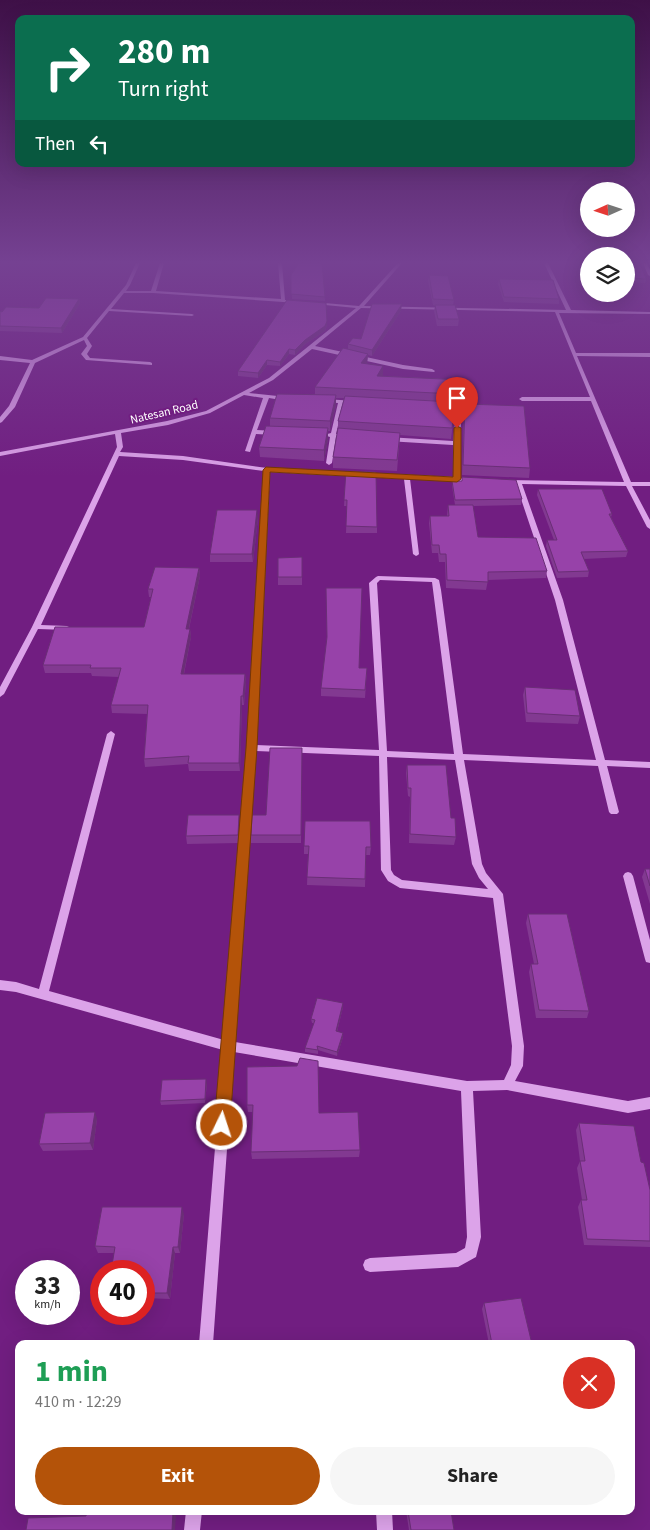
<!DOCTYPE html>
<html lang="en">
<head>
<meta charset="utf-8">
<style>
	:root { --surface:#fff; --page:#f6f6f6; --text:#222; --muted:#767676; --accent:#b45309 }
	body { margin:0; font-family:"Source Sans 3",sans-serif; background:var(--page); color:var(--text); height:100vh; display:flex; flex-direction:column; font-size:19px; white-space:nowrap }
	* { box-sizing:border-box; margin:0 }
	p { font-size:16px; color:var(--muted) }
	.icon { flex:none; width:28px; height:28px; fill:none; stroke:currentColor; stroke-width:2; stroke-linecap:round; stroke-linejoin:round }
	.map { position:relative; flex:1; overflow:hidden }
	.drawer { position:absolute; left:15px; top:1340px; width:620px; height:175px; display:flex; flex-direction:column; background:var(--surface); border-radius:10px; box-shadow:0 5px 20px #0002 }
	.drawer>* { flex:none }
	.banner { position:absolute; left:15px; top:15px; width:620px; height:152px; border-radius:10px; box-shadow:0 5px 20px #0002; background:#0b6e4f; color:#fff; overflow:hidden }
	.needle { width:32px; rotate:267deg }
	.controls { position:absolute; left:580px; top:182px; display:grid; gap:10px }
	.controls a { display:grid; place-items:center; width:55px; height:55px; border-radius:50%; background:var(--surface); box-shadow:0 5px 20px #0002; font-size:25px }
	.speed { position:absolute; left:15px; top:1260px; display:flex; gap:10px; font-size:25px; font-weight:700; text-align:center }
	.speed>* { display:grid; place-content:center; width:65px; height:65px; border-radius:50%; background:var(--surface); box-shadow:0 5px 20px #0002; line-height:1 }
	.speed small { font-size:12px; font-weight:400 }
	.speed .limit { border:8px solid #d22; background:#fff; color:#111 }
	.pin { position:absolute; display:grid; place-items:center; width:42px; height:42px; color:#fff; margin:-51px -21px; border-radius:50% 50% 50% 0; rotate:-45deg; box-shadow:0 0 5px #0007 }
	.pin .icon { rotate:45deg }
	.me { position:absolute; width:55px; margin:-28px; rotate:4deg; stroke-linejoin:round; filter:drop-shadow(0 0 4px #0008) }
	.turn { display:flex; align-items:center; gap:18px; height:105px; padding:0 20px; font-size:22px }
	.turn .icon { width:65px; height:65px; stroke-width:2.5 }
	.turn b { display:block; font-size:35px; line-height:42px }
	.then { display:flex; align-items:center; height:48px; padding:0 20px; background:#0003; gap:10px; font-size:19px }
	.round { display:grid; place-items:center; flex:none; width:52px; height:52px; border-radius:26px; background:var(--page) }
	.head { display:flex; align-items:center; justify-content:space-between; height:85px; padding:0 20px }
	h1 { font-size:30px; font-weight:700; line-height:38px; color:#1e9e55 }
	.primary-button { display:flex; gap:10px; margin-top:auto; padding:10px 20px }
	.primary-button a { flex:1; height:58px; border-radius:30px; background:var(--accent); color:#fff; font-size:20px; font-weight:700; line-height:58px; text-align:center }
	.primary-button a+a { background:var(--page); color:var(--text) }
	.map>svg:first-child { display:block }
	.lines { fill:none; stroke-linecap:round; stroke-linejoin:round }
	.minor { fill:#dca3e9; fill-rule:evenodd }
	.wall { fill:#823991 }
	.shaded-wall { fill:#6a2e76 }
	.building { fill:#9742a9; stroke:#6a2e76 }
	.route { fill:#b45309; stroke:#753606 }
	.labels { text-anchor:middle; stroke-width:4; stroke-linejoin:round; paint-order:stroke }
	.far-street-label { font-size:12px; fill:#fff; stroke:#711e81 }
</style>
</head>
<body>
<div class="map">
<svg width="650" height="1530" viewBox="0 0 650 1530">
	<rect width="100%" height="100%" fill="#711e81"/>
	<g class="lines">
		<path class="minor" d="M136,263H140L130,285L126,291H151L160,263H164L156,291L281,299L278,263H282L285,300L300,302L298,303L153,293H124L111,309L192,314L194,315L192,316L109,311L87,338L92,346L87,354L90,358L150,362L152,363V365L86,360L81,354L87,346L84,340L35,363L15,407L2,422L0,423V417L9,406L30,363L0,360V356L32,360L83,337L126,285Z
			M398,263H402L364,306L566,310L544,263H548L571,310L650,312V314L559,313L576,353H650V357L577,356L631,482H650V486H632L650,520V529L647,527L626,486L522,484L563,600L605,760L650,762V768L607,766L619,812L617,814H611L609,812L598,766L464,760L482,864L486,873L503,894L524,1046L523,1066L515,1081L628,1101L650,1097V1109L628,1113L507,1090L473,1091L481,1237L476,1257L458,1267L370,1272L365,1270L363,1265L365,1260L370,1258L456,1253L465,1248L467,1237L461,1091L234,1052L213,1344H199L223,1050L16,992L0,990V980L16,982L39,989L107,734L111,731L115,734L49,991L224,1040L248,748L264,471L183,460L119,456L41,625L67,626L71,628L67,630L38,629L4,694L0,697V687L32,627L117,447L115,434L0,456V452L167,421L206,411L269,378L356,308L315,304L313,303V302L359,306ZM361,308L555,312L590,397H522L519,399L522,401H591L624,482L505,480L502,482L505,484H516L555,600L596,760L463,754L441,590L439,580L435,578L378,576L376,577L369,583L379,750L256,745L270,472L404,479L413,554L416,556L418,555L419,554L410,479L472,482L475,480L472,478H460L459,443L462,414L456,407L445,404L442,406L452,409L456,414L453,441L387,437L384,439L387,441L453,445L454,477L267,468L183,456L120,452L123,447L121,433L168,425L210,413L244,395L263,398L245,451L250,452L256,434L274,435L277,433L274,431L257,430L269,398L287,401L290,399L287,397L249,393L273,380L312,349L403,369L434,372L435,371L432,369L403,365L315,346ZM380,580L432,582L454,754L387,751L377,583ZM256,751L379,756L381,870L388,881L400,888L493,898L512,1046L511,1065L504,1080L467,1081L235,1042ZM387,757L455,760L472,864L479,878L488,889L402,880L394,875L391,870Z
			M643,263H647L650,270V276L648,275Z
			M325,399L355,401L358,403L355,405L343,404L336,434H347L350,436L347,438L336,437L332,463L329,465L326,463L330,437L324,435L331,433L338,403L323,402L322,401Z
			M628,872L631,873L633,876L650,940V963L646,962L645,959L623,876L625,873Z
			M186,1511H202L200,1530H184Z
			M376,1511H392L393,1530H377Z"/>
	</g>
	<path class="wall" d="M297,263H322L325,301L292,299L291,275L298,264Z
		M626,263H644L643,267H642L646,279L645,283L626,282Z
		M429,275L454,300L453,305L459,319L458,326H437L434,311L435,306L433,305L428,281Z
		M499,279L559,299V304L504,302L498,284Z
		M79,299L80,303L62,333L0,331V311L39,308Z
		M401,311L372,356L368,355L367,364L383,376H382L465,380V404L530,468L529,478L462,475L464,414L455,405L451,439L400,435L397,471L333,468V457L338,429V421L344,398H336V405L330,431H328V439L324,461L260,457L259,447L270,426V418L315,394V387L348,349V344L361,339Z
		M327,325L325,331L305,344L295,355L289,354L280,366L267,365L258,378L238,376V371Z
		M346,471L377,527V533H346L347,506H344Z
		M452,481L522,499L521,505L473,506L478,537L547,571L546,578L488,580L486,590L446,588L445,562H439L438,553H432L429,523L430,516H447L448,505H455L452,486Z
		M538,489L612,514L611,517L628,551L626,557L584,559L589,571L588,577L557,578L546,546L547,540H554L537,495Z
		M258,518L253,562H210V554Z
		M302,557V585H278V577Z
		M199,568L200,576L189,629H190L191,637L184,674H245L246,682L244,705H242L240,771H189L188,764L145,767L144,759L147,714L112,713L111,705L119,677L92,676L91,673H45L43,665L144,627L151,597H149L148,589Z
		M359,668H367L365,698L321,696V688Z
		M525,687L580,716L578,724L526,722L523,695Z
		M302,748L301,843H251V835L266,815Z
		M407,765L451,818L456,837L454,845L409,843L410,797L408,796L406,773Z
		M240,823L238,843L187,844L186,836Z
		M304,846L371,847L370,855H366L365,887L307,885L308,854H304Z
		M645,869H650V904L642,877Z
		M528,914L589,1011L587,1018H536L529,972L531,964H534L526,923Z
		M343,1007L337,1032L343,1033V1037L337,1056L318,1050V1054L305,1052V1048L314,1023H312L311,1019Z
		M247,1067L319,1113L360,1150L359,1157L252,1159L251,1152L253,1112H248L247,1105Z
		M207,1083L205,1103L161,1105L160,1101Z
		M97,1119L93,1150L43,1151L39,1144Z
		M579,1123L641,1162L650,1190V1247L584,1245L578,1207L581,1200H582L577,1168L580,1161L576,1130Z
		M184,1214L180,1253H175L170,1299L144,1298V1271L114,1253H98L95,1246Z
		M484,1303L532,1344H489L482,1309Z
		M406,1511H451L454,1530H409Z"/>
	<path class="shaded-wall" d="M79,299L80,303L62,333L61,328Z
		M402,304L401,311L372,356V350Z
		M327,321V325L325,331L305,344L295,355V350L305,340Z
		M289,349V354L280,366V362Z
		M368,354L367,363L361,373V363Z
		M267,360V365L258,378V373Z
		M383,366V376L376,386L377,376Z
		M336,395V405L330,431V421Z
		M328,428V439L324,461V450Z
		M257,510L258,518L253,562L252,554Z
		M199,568L200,576L187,637L186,629Z
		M190,629L191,637L182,682L181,674Z
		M245,674L246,682L244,705L243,696Z
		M241,696L242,705L240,771L239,763Z
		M239,815L240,823L238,843V835Z
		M343,1003V1007L336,1035V1031Z
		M343,1033V1037L337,1056V1052Z
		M206,1079L207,1083L205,1103V1099Z
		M95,1112L97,1119L93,1150L90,1143Z
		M182,1207L184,1214L180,1253L178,1247Z
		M173,1247L175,1253L170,1299L167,1293Z
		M173,1512L176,1516L175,1530H172Z"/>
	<path class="building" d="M299,263H322L325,297L291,294V275Z
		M626,263H644H640L646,279L626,278Z
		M429,275L448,276L454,300L433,299Z
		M499,279L553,280L559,299L504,297Z
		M46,298L79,299L61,328L0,326V311L2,312L6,307L39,308Z
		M287,300L326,303L327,321L325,326L305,340L295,350L289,349L280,362L267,360L258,373L238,371Z
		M372,304H402L372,350L348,344L353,338L361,339Z
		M435,305H455L459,319H438Z
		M343,348L368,354L361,363L383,366L377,376L465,380V404L524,406L530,468L463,465L465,404L455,394L315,387Z
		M277,394L336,395L330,421L270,418Z
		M345,396L452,402L455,404L452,428L338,421Z
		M266,426L328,428L324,450L259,447Z
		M338,428L400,433L397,460L333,457Z
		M346,471L376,472L377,527L346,526L347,500H344Z
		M462,477L516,480L522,499L455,500L452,481H462Z
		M538,489H602L612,514H609L628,551L581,552L589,571L558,572L547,540H557Z
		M448,505H473L478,537L536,538L547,571L488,572V582L447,580L446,554H440L439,545H432L430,516H449Z
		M217,510H257L252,554H210Z
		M302,557V577H278V558Z
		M155,567L199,568L186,629H190L181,674H245L243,696H241L239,763H188L189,756L144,759L148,705H111L121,668H90L91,665H43L55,627H144L153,589H148Z
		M326,588H362L359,668H367L365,690L321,688L327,637Z
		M525,687L575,690L580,716L527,713Z
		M270,748H302L301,835H251L252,815H266Z
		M407,765H446L451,818H455L456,837L410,834L411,788H408Z
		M188,815H239L238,835L186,836Z
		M305,821H370L371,847H366L365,879L307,877L309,846H304Z
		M645,869H650V886Z
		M528,914H567L589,1011L539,1010L531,964H538Z
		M317,998L343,1003L336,1031L343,1033L337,1052L317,1046L318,1050L305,1048L315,1020L311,1019Z
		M300,1058L318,1061L319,1113L358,1112L360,1150L251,1152L253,1105H247V1067L297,1066Z
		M206,1079L205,1099L160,1101L162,1080Z
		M95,1112L90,1143L39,1144L45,1113Z
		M579,1123L634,1126L641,1162L644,1163L650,1190V1241L587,1239L581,1200H587L580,1161H585Z
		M102,1207H182L178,1247H173L167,1293H144V1271H111L115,1247L95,1246Z
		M521,1298L532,1344H492L484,1303Z
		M87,1511H149L148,1513L173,1512L172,1530H26L28,1518L86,1516Z
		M408,1511H451L454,1530H411Z"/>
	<linearGradient id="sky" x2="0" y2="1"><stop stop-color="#3e1047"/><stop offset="0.55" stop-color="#754192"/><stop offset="1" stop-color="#754192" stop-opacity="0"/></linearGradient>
	<rect width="650" height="477" fill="url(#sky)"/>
	<path class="route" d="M457,426L461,428V479L457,482L270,472L257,748L230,1125L228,1131L222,1133L217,1131L214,1125L246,748L263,470L266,467L453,477L454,428Z"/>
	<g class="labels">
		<g class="far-street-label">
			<text transform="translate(164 412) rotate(-13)" y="4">Natesan Road</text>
		</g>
	</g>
</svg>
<div class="controls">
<a><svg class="needle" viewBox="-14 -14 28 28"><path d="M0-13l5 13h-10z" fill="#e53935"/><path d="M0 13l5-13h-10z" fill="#767676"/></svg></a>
<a><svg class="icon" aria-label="layers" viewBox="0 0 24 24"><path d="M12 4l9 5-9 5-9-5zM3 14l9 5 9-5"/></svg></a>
</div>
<div class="speed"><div>33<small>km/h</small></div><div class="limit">40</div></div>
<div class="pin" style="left:457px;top:428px;background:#d93025"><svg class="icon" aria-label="arrive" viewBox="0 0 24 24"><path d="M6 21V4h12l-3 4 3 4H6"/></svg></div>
<svg class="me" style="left:222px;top:1125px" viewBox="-20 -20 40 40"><circle r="17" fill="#b45309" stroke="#fff" stroke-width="3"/><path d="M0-11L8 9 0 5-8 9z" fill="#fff"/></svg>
<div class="banner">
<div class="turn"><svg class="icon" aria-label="right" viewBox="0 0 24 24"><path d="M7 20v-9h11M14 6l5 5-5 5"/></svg><div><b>280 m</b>Turn right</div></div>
<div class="then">Then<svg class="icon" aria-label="left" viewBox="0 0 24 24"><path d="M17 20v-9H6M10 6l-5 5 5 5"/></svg></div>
</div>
<section class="drawer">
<div class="head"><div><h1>1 min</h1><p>410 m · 12:29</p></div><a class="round" style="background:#d93025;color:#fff"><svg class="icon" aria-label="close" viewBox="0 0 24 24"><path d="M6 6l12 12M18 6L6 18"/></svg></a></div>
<div class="primary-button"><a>Exit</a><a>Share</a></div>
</section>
</div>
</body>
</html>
